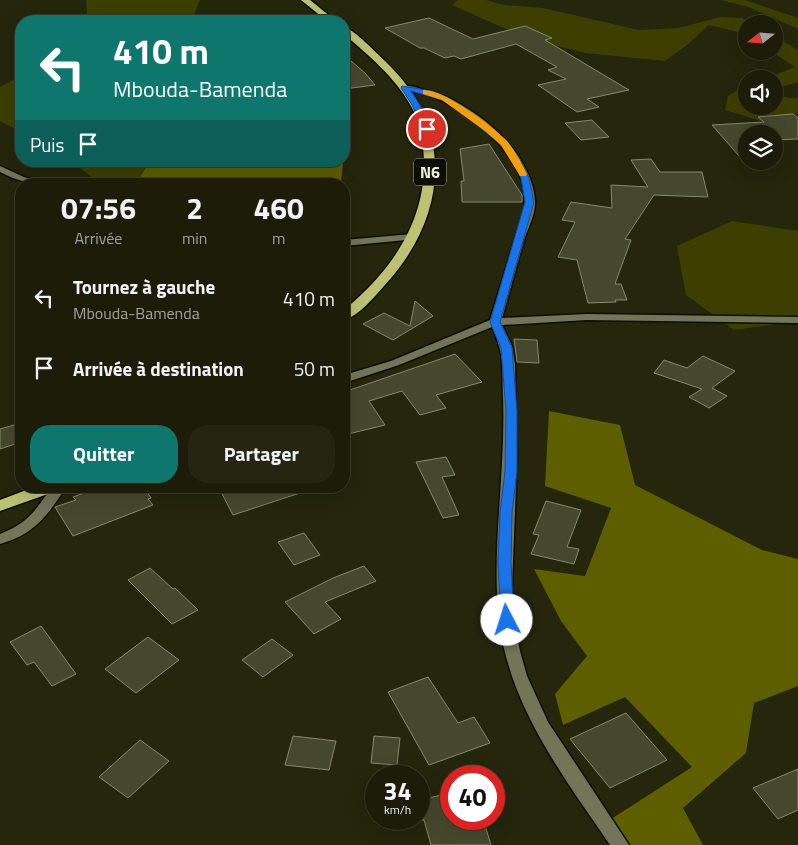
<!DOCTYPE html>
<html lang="fr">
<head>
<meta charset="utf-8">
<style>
	:root { --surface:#1c1c09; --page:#252512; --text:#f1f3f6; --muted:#a0a19c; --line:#3a3a2a; --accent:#0f766e }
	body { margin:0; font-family:"Titillium Web",sans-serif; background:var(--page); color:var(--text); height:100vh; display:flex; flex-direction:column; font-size:19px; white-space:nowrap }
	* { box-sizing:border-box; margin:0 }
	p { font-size:16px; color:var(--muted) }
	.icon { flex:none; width:28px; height:28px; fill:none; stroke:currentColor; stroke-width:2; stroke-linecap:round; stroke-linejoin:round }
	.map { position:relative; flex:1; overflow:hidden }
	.drawer { position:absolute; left:15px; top:178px; width:335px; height:315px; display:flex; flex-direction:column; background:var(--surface); border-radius:20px; box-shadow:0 5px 20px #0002,0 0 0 1px var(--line) }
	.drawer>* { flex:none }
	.guide { position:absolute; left:15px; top:15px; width:335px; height:152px; border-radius:20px; box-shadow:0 5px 20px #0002,0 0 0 1px var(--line); background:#0f766e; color:#fff; overflow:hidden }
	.needle { width:32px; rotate:253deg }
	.buttons { position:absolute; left:738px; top:15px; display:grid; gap:10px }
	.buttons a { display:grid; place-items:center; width:45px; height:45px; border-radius:50%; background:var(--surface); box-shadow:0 5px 20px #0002,0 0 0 1px var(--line); font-size:25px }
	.speed { position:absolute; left:365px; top:765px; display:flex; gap:10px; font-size:25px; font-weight:700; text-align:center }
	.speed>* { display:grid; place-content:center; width:65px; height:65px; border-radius:50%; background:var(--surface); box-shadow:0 5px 20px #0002,0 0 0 1px var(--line); line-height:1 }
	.speed small { font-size:12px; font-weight:400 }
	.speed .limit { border:8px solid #d22; background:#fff; color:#111 }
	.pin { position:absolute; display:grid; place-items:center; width:42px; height:42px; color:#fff; margin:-21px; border:2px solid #fff; border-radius:50%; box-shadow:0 1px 5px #0007 }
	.me { position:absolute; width:55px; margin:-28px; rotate:355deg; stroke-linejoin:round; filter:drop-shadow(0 0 4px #0008) }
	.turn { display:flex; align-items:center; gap:18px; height:105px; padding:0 15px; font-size:22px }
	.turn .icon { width:65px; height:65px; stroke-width:2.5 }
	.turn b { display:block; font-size:35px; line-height:42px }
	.then { display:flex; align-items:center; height:48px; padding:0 15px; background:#0003; gap:10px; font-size:19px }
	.eta { display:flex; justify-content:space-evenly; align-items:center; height:85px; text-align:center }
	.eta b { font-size:30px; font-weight:700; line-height:35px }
	.primary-button { display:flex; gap:10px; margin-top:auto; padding:10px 15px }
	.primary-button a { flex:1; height:58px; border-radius:20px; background:var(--accent); color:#fff; font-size:20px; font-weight:700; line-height:58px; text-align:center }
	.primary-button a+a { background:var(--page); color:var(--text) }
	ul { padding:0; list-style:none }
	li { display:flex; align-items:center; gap:15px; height:70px; padding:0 15px }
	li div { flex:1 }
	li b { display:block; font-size:19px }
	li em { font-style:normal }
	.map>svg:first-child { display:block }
	.green { fill:#3d3f00 }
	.forest { fill:#5c5e00 }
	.building { fill:#46482e; stroke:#86896c }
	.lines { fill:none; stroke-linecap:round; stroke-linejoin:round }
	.minor-casing { stroke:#0e0e00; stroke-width:3 }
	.highway-casing { stroke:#0e0e00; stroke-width:3 }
	.minor { fill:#737559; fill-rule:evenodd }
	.highway { fill:#bcc173; fill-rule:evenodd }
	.route { fill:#1a73e8; stroke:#114b97 }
	.slow { fill:#f59e0b }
	.labels { text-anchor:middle; stroke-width:5; stroke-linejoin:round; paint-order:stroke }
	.shield { fill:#0d0e05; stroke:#a8aa9c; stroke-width:1 }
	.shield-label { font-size:16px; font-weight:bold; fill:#ebeddd }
</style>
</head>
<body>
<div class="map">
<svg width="798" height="845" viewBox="0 0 798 845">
	<rect width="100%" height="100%" fill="#25260c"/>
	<path class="green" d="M86,0H200L191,21H78L87,13Z
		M458,0H486L504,5L543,8L639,30L679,28L720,17L742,18L752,24H746V34L709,25L687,45L665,61L585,53L526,38L452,5Z
		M721,0H745L798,18V29L748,7Z
		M774,36L798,50V82L774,89V79H764L795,67L771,51H774Z
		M21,76V132L0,121V87Z
		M746,85V106H774V94L790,98H798V113L761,121L725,110L728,96Z
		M71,161H156L148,164L136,184H101Z
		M732,221L798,231V321L734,330L686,295L677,246Z"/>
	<path class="forest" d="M156,161H343L341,184H136L148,164Z
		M549,411L620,425L635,485L762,550L798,559V686L754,703L746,753L683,808L703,845H617L608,821L692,767L625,697L563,725L555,694L587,656L561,621L534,569L585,576L611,508L545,486Z"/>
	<path class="building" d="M429,18L473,39L525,26L552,38L545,40L629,90L587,99L599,107L577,112L538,85L566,79L548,70L557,67L516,44L461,59L454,56L445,58L424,48H420L385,28Z
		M344,55L365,73L375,85L344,89Z
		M793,114L798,118V139L774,140V134H746V164L712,125L764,122L758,117Z
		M592,120L609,137L581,140L565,123Z
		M489,144L522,195V202H462L461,181H464L460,149Z
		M651,159L660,172H702L708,197L654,195L625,239L631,240L615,284H621L627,300H615L616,302L588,303L577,260L558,257L575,222L562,220L571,202L612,208L611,185L648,187L631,160Z
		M415,301L433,316L393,340L363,324L384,313L410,326Z
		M514,339L537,340L539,363L517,362Z
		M455,354L482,382L436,395L446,408L420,415L402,391L369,401L385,425L344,435V392Z
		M703,356L735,371L712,388L727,396L709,408L689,397L702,389L654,373L664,360L687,368Z
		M21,423V442L0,449V429Z
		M446,457L455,475L442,477L459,515L443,518L416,462Z
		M118,486H143L151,498L148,499L153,505L73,536L55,507L76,500L73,497L95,489L96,491Z
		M218,486H306V491L233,515Z
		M546,501L581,510L567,547L579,549L574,564L531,554L539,535L533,534Z
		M304,533L320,555L294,565L278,542Z
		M364,566L376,581L325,602L341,619L314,634L285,602L333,578Z
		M150,568L173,589L175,588L198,610L172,624L128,580Z
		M41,626L76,674L52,686L34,662L27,665L10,642Z
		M148,637L179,660L136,693L105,669Z
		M272,639L293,655L263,677L242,660Z
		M428,677L458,723L474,717L490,743L429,765L388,692Z
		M626,713L667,760L610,788L570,739Z
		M293,736L336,741L329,770L285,765Z
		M374,736L400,738L397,765L371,763Z
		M140,740L169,761L128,798L99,777Z
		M798,769V810L778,819L753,788Z
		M451,793V823L461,821L463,826L484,822L491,845H431L424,820H421L419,800Z"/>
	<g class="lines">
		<g class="minor-casing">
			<path id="minor" d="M402,86C408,85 415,87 421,89C468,98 531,149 535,200C536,213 529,226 525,237C517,264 510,291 502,318L587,314L798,317V323L587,320L502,325L512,346L515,364L517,459L512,588L514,619L520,651L527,676L548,722L629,845H610C563,776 509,706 499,620C491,548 506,471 503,397C502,366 505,357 492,327L399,365L344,383V375L391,361L490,320L524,210C533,163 474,114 436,98C425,93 413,92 402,90Z
				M0,166L24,177L49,184C30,184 17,181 0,172Z
				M412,234L416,235V239L344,246V240Z
				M53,486H67C47,516 35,534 0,544V534C30,522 34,511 53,486Z"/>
		</g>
		<g class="highway-casing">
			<path id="highway" d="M301,0H310L336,21H327Z
				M344,27C356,31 375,52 385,61C456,128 448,217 384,286C374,297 359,316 344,320V310C389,273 424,225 424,165C424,145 421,123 411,106C395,77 369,56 344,34Z
				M37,486H61L59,490L0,511V500Z"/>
		</g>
		<use href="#minor" class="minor"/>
		<use href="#highway" class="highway"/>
	</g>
	<path class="route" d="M402,86L432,91L447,97L464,107L507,141L520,159L529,178L534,202L500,322L512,348L517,411V471L512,513L511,563L514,620L512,624H503L501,620L498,563L500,513L505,471L506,411L501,348L490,322L525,202L521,178L512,159L501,145L459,110L442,100L411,91L420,105L431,129L424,131L412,105L401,88Z"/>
	<path class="slow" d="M423,90C444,89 491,125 506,140C515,150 521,162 527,174L526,176H520L501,145L485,131L442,100L423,94Z"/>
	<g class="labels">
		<rect class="shield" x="414" y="158.5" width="32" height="27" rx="4"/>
		<g class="shield-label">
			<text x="430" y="178">N6</text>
		</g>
	</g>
</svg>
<div class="buttons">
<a><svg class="needle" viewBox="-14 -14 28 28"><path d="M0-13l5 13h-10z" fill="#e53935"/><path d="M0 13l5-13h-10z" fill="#a0a19c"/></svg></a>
<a><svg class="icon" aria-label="sound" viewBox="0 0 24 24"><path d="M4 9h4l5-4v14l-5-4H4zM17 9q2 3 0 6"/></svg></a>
<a><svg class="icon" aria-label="layers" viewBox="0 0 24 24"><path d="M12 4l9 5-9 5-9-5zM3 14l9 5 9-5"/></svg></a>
</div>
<div class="speed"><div>34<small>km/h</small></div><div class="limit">40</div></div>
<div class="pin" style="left:427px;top:129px;background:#d93025"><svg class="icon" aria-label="arrive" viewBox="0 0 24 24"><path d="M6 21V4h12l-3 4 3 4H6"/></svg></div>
<svg class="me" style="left:507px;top:620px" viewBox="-20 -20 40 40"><circle r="19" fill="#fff"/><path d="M0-13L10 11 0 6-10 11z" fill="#1a73e8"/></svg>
<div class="guide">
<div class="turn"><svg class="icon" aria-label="left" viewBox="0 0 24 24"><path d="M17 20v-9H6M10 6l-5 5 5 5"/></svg><div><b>410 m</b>Mbouda-Bamenda</div></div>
<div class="then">Puis<svg class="icon" aria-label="arrive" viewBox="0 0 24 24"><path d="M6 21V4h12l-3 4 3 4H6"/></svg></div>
</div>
<section class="drawer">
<div class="eta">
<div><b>07:56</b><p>Arrivée</p></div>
<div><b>2</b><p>min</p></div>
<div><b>460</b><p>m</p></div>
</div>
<ul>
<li><svg class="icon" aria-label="left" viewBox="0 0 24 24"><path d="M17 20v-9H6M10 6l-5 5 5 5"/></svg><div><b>Tournez à gauche</b><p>Mbouda-Bamenda</p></div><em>410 m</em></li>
<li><svg class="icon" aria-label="arrive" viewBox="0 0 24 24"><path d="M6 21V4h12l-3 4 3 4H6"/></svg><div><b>Arrivée à destination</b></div><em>50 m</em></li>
</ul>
<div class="primary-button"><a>Quitter</a><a>Partager</a></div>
</section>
</div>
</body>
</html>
